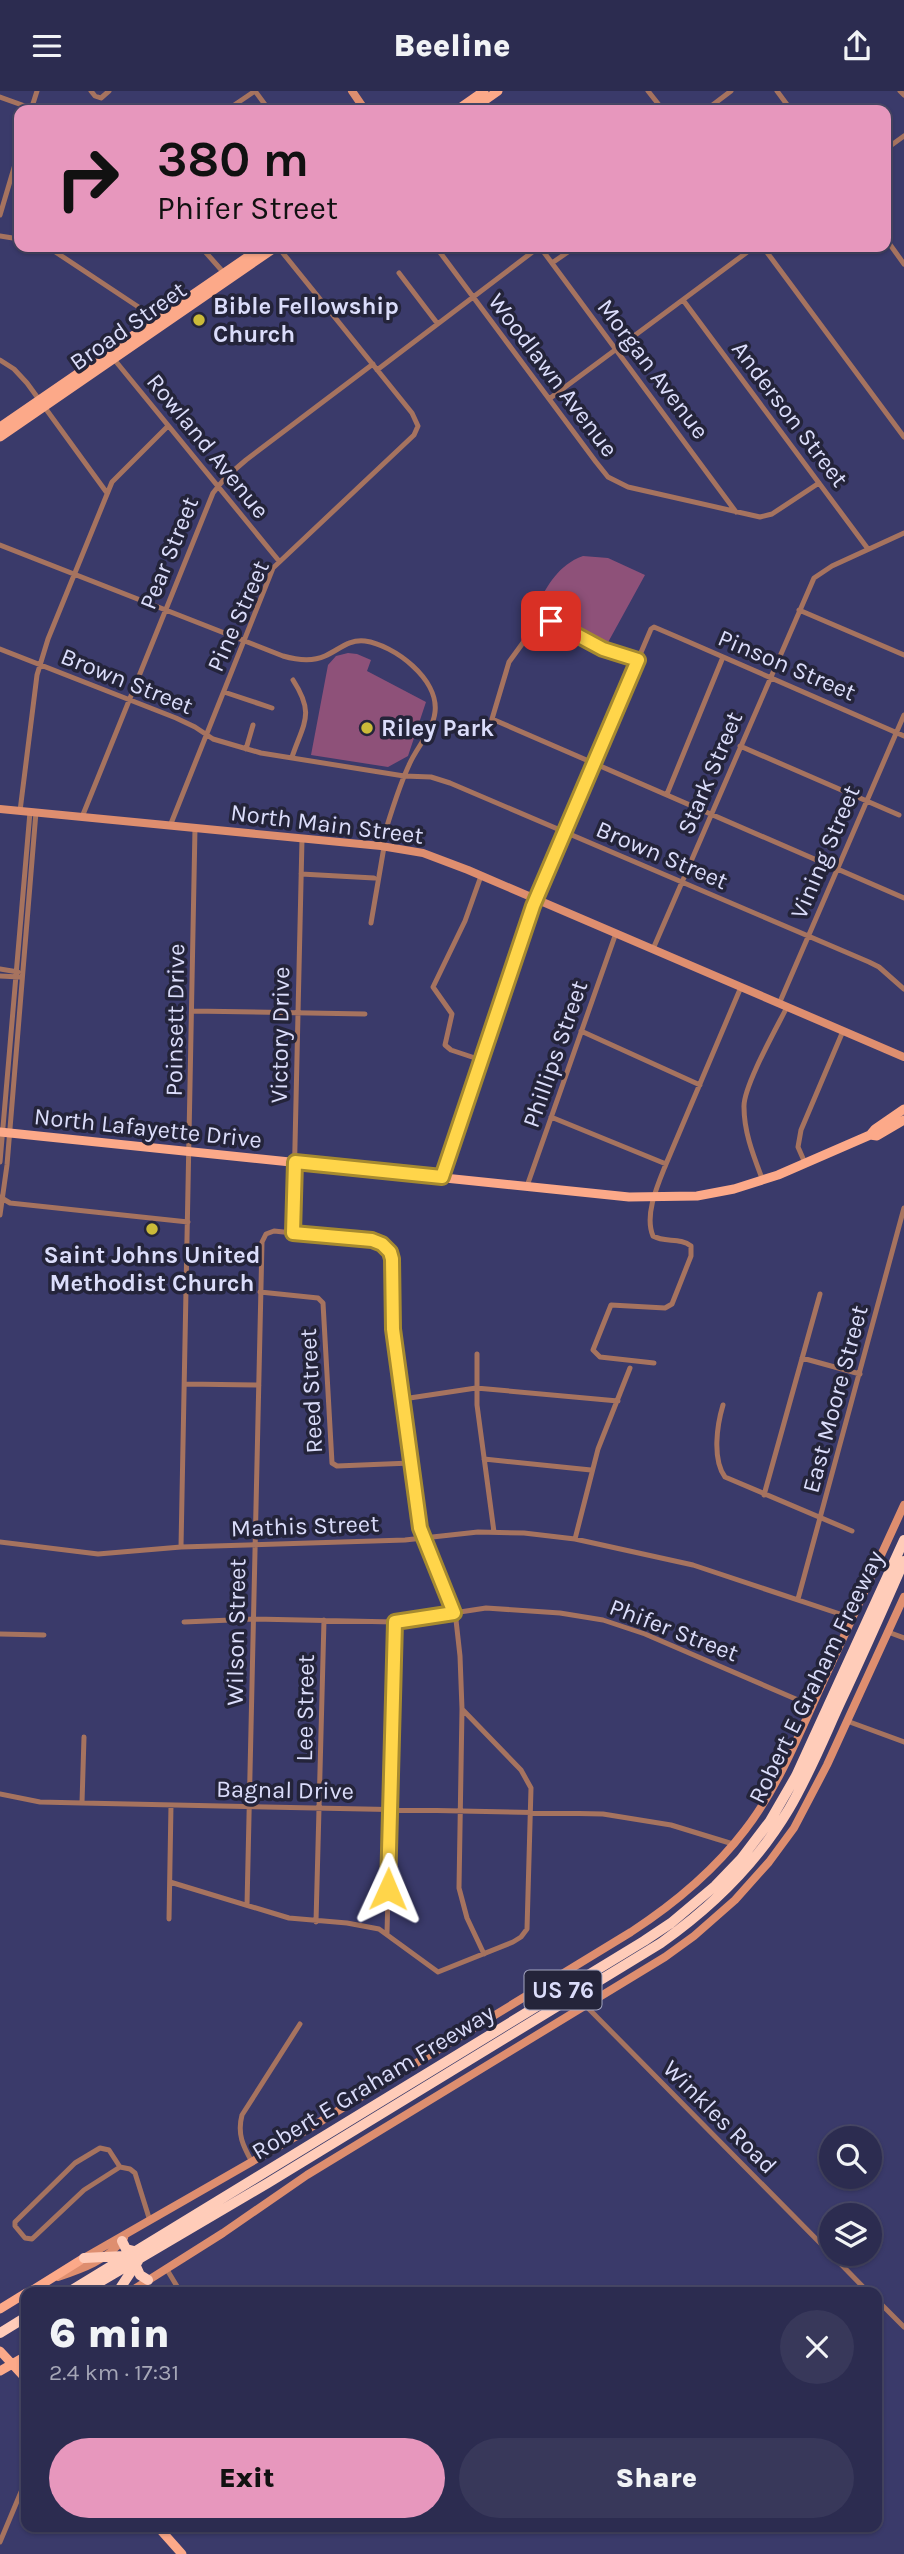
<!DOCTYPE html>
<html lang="en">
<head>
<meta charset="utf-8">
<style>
	:root { --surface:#2c2c50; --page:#38385a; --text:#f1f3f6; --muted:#a6a7b7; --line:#484867; --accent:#e797bd }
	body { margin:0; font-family:Karla,sans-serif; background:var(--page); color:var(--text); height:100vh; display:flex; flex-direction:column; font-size:26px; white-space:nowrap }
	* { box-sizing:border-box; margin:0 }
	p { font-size:23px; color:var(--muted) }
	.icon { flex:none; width:38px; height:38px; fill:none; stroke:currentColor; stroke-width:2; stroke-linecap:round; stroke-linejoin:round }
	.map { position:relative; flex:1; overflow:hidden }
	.panel { position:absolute; left:21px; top:2196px; width:861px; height:245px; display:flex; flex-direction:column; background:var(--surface); border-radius:14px; box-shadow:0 2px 5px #0004,0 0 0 2px var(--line) }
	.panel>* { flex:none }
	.banner { position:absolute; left:14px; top:14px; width:877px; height:147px; border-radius:14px; box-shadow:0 2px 5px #0004,0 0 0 2px var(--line); background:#e797bd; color:#111; overflow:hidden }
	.controls { position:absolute; left:819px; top:2035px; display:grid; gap:14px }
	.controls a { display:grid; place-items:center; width:63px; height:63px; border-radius:50%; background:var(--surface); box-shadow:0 2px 5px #0004,0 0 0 2px var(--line); font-size:35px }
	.pin { position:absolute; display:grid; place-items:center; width:60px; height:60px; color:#fff; margin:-30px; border-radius:14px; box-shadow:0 4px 10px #0006 }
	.me { position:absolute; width:77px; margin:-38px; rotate:1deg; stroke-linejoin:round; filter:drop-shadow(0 0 5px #0008) }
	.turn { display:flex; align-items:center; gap:24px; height:147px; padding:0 28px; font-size:32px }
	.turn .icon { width:91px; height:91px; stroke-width:2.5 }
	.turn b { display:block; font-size:49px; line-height:60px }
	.round { display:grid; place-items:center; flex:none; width:74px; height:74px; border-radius:37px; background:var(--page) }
	.summary { display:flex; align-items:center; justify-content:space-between; height:119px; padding:0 28px }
	h1 { font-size:42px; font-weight:800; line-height:52px }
	.action { display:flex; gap:14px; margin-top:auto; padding:14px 28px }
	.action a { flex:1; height:80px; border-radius:42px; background:var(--accent); color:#111; font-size:28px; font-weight:800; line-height:80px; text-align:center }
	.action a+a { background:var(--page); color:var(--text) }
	header { display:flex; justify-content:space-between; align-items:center; height:91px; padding:0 28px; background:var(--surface); font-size:32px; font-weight:800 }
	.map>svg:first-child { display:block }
	.green { fill:#8e5179 }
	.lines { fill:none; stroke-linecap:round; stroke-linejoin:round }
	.street { stroke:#a6735f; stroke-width:5 }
	.secondary { stroke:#de8e6f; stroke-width:8 }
	.primary { stroke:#fca989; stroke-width:9 }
	.highway { stroke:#ffccb9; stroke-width:10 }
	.route-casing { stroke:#a68a30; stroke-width:18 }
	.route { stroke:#ffd54a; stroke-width:12 }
	.poi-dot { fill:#cbba39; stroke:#24243a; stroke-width:2.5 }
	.labels { text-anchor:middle; stroke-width:7; stroke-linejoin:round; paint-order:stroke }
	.shield { fill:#24243a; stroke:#a4a6c1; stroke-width:2 }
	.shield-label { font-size:23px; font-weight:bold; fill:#dbddfb }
	.poi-label { font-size:24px; font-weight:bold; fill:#dbddfb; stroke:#24243a; text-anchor:start }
	.street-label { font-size:24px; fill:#dbddfb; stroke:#24243a }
</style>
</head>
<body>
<header><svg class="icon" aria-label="menu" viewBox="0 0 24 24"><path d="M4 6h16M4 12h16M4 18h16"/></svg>Beeline<svg class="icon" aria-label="share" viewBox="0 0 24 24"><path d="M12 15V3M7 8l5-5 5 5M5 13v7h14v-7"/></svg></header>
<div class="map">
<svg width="904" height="2463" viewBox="0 0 904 2463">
	<rect width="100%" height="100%" fill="#3a3a6a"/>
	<path class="green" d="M583,465L608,467L645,484L606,555L536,516C548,494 558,474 583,465Z
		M348,562L357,563L371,569L367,580L426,611L408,665L388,676L311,664L328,574L336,565Z"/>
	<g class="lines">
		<path class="street" d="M91,0L95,5L101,7L109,0
			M648,0L663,19
			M777,0L791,19
			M900,0L904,4
			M0,6L36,19
			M31,19L37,0
			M227,19L255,0L269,19
			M706,19L731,0
			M886,58L904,45
			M0,124L19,60
			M0,145L19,148
			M886,148L904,173
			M48,156L137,215L157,232
			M201,156L224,182
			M436,156L596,371L608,386L628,396L760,426L772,423L819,392
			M540,156L736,421
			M763,156L904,346
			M552,172L575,156
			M399,182L437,232
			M683,209L868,458
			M113,267L279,470
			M0,269L14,278L27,292L107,402
			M377,279L539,156
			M549,308L754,156
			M0,454L283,565C297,569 312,571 325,565C339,559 348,548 365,550C394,554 439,588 435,621C433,640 416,657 409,674C397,700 389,728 381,755
			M799,519L904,564
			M0,558L176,627L195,636L213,648L261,662L404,685L431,686L450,692L869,871L879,876L904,898
			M638,569L603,558L541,527L509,571L492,628L904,807
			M224,601L272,617
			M740,655L899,724
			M246,658L253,634
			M292,666C304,631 315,623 293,589
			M667,703L723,566
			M20,720L37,584L48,548L112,391L168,335
			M82,726L213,402L225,387L246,369L373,273
			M170,735L273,477L414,344L418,335L412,322L278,156
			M301,783L374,787
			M481,785L465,830L433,896L452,923L445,954L451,959L481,969
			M371,832L384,756
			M653,858L814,487L832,475L904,442
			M0,878L18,881
			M0,885L20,886
			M779,913L904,624
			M192,920L365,923
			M581,940L700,994
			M551,1026L666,1073
			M0,1071L30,721
			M805,1072L798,1056L801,1039L843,940
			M442,1086L533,815L651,538L654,536L682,548L904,645
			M763,1090C754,1066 744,1042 744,1016C743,996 777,936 787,916
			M527,1095L616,842
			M0,1106L10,1112L188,1131
			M0,1124L7,1074L36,721
			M293,1141L302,748
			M260,1201L318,1207L323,1212L332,1372L337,1375L411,1372
			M477,1263V1314L494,1441
			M802,1267L860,1283
			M654,1272L600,1266L593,1259L611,1214L665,1217L672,1213L691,1165V1155C680,1146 665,1152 653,1145C644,1124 658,1093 666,1073L741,896
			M185,1293L259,1294
			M403,1308L476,1297L618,1310
			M723,1314C717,1334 712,1368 725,1386L852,1440
			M484,1368L591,1379
			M764,1404L820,1203
			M575,1448L598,1358L630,1277
			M0,1451L98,1463L181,1456L405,1449L478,1441L524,1442L575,1448L693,1474L852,1527
			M181,1456L195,737
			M798,1508L904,1117
			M184,1531L254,1528L395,1531L486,1517L560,1522L603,1529L645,1543L812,1615
			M888,1541L904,1547
			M0,1543L44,1544
			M462,1618L459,1797L467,1827L484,1863
			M847,1630L904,1651
			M0,1703L40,1711L82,1712L603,1723L671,1734L733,1753
			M82,1712L84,1646
			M170,1791L289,1827L347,1832L379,1838L438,1881L513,1851L521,1846L527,1838L531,1697L521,1679L462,1618L460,1565L456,1529L420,1437L394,1245L392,1168L388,1159L378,1151L274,1140L266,1143L262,1151L247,1814
			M169,1828L171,1714
			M316,1831L324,1529
			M387,1842L395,1531
			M585,1914L831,2163
			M100,2057L109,2059L120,2076L84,2099L32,2148L25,2147L15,2135V2131L75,2072Z
			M252,2071C243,2055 237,2043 242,2024L300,1933
			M120,2076L130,2078L135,2082L150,2130
			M831,2163L869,2202
			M166,2177L181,2202
			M877,2209L904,2236
			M0,2451L26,2389"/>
		<path class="secondary" d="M352,0L365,19
			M0,718L381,755L423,762L468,779L904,966
			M84,2167L295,2046L631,1841C674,1813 713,1781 745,1739C779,1695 799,1643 822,1593C849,1533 877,1474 904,1414
			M58,2186C82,2178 108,2169 124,2147
			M128,2202L223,2142L307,2084L665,1866L694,1845L735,1809L769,1771L794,1737L827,1674L904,1506"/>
		<path class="primary" d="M457,19L484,0
			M471,19L498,0
			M0,336L262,156
			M0,346L276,156
			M0,1041L629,1106L697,1105L734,1098L778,1084L870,1044L877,1045L904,1029
			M870,1044L875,1038L904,1018
			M28,2202L84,2167
			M0,2218L26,2202
			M0,2260L26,2288
			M0,2280L26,2265
			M158,2436L182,2463"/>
		<path class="highway" d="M122,2150L126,2158L134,2160
			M84,2167L124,2165
			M135,2173L140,2184L148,2189
			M67,2202L644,1850L671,1832L715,1795L741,1768L770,1730L796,1685L904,1449
			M81,2202L268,2092L661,1852C712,1816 757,1772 789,1718C809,1684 824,1647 840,1612C862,1565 883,1518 904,1470
			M117,2202L138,2170
			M0,2242L26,2226"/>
	</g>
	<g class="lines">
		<g class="route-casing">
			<path id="route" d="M388,1798L395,1531L454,1522L420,1437L393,1238L392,1168L390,1161L382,1153L372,1149L293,1142L295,1071L442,1086L533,815L638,569L603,558L551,530"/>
		</g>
		<use href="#route" class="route"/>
	</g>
	<g class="poi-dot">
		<circle cx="199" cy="229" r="7"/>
		<circle cx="367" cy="637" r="7"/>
		<circle cx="152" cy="1138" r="7"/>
	</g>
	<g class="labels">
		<rect class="shield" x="524.5" y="1879.5" width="77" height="39" rx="5"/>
		<g class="shield-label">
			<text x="563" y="1907">US 76</text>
		</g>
		<g class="poi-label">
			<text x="213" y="223">Bible Fellowship<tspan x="213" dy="28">Church</tspan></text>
			<text x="381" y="645">Riley Park</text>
			<text x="152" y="1172" text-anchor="middle">Saint Johns United<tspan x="152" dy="28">Methodist Church</tspan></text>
		</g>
		<g class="street-label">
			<text transform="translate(128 235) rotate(-35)" y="8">Broad Street</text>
			<text transform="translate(653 278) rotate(53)" y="8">Morgan Avenue</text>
			<text transform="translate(553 284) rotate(53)" y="8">Woodlawn Avenue</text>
			<text transform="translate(790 323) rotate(53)" y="8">Anderson Street</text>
			<text transform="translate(208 355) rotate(51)" y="8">Rowland Avenue</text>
			<text transform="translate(169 462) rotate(-68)" y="8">Pear Street</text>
			<text transform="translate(238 525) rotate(-66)" y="8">Pine Street</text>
			<text transform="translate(787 574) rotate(23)" y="8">Pinson Street</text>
			<text transform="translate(127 590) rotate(22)" y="8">Brown Street</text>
			<text transform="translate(710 682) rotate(-67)" y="8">Stark Street</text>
			<text transform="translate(327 733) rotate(7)" y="8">North Main Street</text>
			<text transform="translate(825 761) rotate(-67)" y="8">Vining Street</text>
			<text transform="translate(662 764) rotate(23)" y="8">Brown Street</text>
			<text transform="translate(175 929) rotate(-89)" y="8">Poinsett Drive</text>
			<text transform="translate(280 944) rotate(-89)" y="8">Victory Drive</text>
			<text transform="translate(555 963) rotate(-71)" y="8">Phillips Street</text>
			<text transform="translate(148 1037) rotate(6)" y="8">North Lafayette Drive</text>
			<text transform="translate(311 1300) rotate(-93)" y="8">Reed Street</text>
			<text transform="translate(835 1308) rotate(-75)" y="8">East Moore Street</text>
			<text transform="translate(305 1435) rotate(-2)" y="8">Mathis Street</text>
			<text transform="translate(674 1539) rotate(21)" y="8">Phifer Street</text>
			<text transform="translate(236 1541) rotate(-89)" y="8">Wilson Street</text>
			<text transform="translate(816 1586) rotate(-64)" y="8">Robert E Graham Freeway</text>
			<text transform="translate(305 1617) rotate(-89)" y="8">Lee Street</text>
			<text transform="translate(285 1699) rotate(1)" y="8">Bagnal Drive</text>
			<text transform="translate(373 1991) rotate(-31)" y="8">Robert E Graham Freeway</text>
			<text transform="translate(720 2026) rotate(45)" y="8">Winkles Road</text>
		</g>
	</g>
</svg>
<div class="controls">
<a><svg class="icon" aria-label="search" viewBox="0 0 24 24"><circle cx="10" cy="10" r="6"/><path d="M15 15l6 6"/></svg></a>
<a><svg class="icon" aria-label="layers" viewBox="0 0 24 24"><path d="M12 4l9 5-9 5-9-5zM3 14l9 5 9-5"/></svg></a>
</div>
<div class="pin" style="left:551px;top:530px;background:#d93025"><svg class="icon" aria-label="arrive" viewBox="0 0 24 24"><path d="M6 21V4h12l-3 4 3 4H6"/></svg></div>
<svg class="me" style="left:388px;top:1798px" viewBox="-20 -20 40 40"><path d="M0-17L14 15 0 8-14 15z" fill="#ffd54a" stroke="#fff" stroke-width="4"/></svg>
<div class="banner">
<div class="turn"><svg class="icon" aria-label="right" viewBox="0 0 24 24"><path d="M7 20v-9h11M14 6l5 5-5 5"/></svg><div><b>380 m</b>Phifer Street</div></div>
</div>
<section class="panel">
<div class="summary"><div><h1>6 min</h1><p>2.4 km · 17:31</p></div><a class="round"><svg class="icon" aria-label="close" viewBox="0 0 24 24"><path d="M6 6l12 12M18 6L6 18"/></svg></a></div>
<div class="action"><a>Exit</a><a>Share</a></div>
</section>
</div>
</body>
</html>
